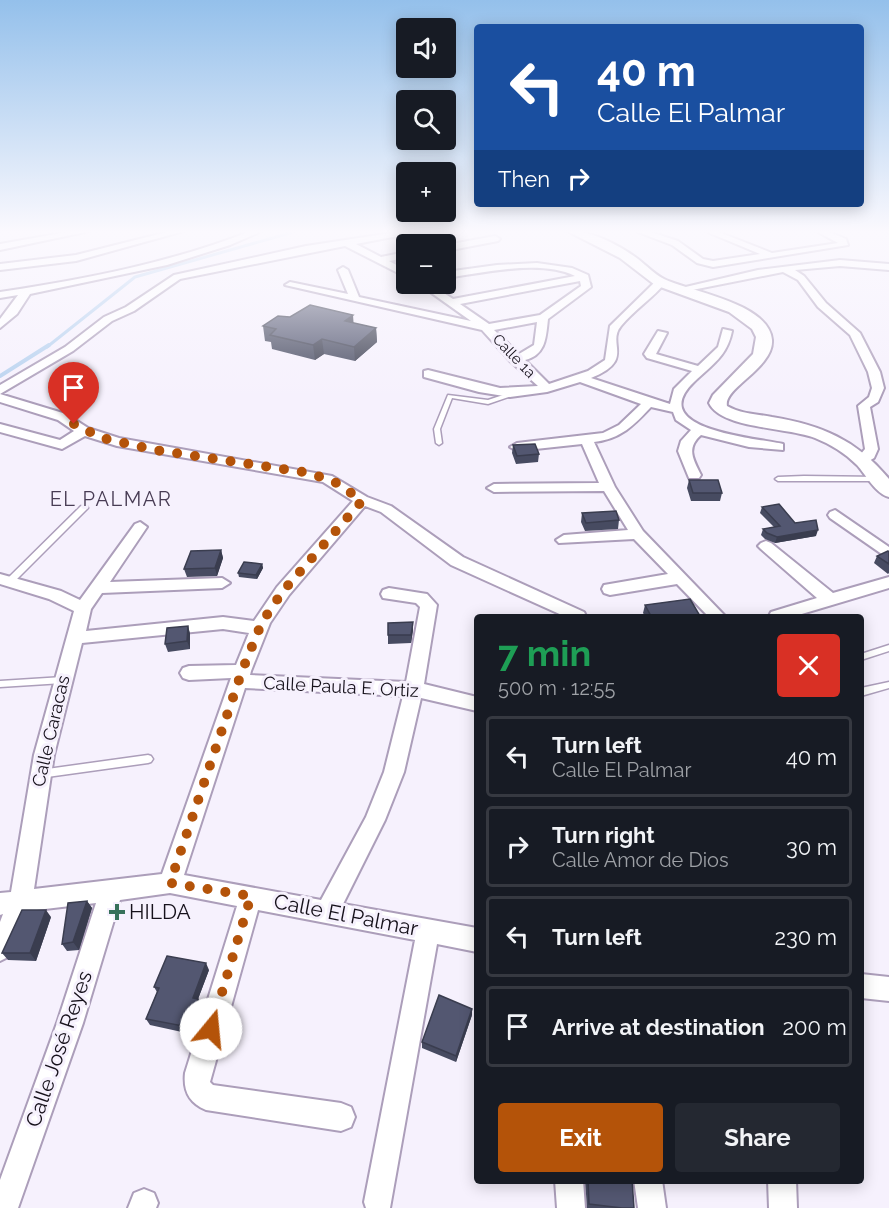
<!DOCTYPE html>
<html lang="en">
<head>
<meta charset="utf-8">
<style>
	:root { --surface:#171b24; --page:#242831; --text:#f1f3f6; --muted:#9ea1a6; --line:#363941; --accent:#b45309 }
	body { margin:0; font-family:Raleway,sans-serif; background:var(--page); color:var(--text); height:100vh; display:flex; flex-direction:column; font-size:22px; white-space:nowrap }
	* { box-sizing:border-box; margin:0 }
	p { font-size:20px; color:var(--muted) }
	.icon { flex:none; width:33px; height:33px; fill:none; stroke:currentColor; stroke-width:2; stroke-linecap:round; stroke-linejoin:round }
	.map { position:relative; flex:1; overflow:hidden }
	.panel { position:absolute; left:474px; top:614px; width:390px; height:570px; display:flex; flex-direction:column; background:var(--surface); border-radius:6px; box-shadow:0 3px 15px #0003 }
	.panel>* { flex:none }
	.top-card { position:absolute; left:474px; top:24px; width:390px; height:183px; border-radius:6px; box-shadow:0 3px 15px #0003; background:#1a4fa0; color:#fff; overflow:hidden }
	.tools { position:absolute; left:396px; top:18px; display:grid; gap:12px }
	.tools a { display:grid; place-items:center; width:60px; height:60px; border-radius:6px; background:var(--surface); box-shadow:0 3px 15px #0003; font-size:30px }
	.pin { position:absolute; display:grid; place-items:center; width:51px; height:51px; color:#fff; margin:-62px -26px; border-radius:50% 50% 50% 0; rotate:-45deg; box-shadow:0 0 6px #0007 }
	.pin .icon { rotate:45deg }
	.me { position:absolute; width:66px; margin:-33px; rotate:17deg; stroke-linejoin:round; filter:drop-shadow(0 0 4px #0008) }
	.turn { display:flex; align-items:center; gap:21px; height:126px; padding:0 24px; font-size:27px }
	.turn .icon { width:78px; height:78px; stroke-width:2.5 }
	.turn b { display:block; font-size:42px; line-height:51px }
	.then { display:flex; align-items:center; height:57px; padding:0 24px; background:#0003; gap:12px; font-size:22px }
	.round { display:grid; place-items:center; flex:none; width:63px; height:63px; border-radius:6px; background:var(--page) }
	.overview { display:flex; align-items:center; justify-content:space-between; height:102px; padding:0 24px }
	h1 { font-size:36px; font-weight:700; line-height:45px; color:#1e9e55 }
	.action { display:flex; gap:12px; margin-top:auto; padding:12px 24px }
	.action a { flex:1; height:69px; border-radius:6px; background:var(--accent); color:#fff; font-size:24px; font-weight:700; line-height:69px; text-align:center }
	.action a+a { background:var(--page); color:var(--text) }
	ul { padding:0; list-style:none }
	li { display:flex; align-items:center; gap:18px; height:81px; margin:0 12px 9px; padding:0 12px; border:3px solid var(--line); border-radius:6px }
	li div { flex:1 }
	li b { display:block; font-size:22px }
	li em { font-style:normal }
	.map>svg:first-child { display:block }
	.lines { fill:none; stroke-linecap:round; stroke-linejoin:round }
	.stream-far1 { stroke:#b6d1ef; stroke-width:3 }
	.stream { stroke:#b6d1ef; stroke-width:4 }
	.lane-casing { stroke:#ac9eba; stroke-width:3 }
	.street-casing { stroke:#ac9eba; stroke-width:4 }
	.secondary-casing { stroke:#ac9eba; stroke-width:4 }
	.lane { fill:#fff; fill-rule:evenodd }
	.street { fill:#fff; fill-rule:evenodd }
	.secondary { fill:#fff; fill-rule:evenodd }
	.wall { fill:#474b61 }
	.shaded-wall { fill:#3a3d4f }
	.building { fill:#535771; stroke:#3a3d4f; stroke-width:1.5 }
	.route { stroke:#b45309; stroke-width:10; stroke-dasharray:0 18 }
	.poi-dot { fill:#37715a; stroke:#f6f1fd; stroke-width:2 }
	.labels { text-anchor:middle; stroke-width:6; stroke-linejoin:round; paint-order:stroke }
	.far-street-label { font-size:15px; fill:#16111b; stroke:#f6f1fd }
	.street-label { font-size:18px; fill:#16111b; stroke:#f6f1fd }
	.neighbourhood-label { font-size:20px; letter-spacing:1.5px; fill:#483c54; stroke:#f6f1fd }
	.near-poi-label { font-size:21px; fill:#16111b; stroke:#f6f1fd; text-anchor:start }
	.near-street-label { font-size:21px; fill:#16111b; stroke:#f6f1fd }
</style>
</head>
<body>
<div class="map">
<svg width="889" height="1208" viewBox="0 0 889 1208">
	<rect width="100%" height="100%" fill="#f6f1fd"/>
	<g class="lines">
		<path class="stream-far1" d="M884,231L889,233
			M47,347L135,277L297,231"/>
		<path class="stream" d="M0,376L49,345"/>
		<g class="lane-casing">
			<path id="lane" d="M512,392L515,394L514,395L488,404L452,398L440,429L442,443L439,445L436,443L434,429L448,395L488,400Z
				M804,476L879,477L882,479L879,481H778L775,479L778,477Z
				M81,506H87L88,508L12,584H6L5,582L6,580Z
				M889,645V651L861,660V654Z
				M63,677L66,678L68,680L66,682L63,683L0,687V681Z
				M889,682V688L861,696V688Z
				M148,755L151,756L153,759L151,762L148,763L40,778L36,777L35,774L36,771L40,770Z"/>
		</g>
		<g class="street-casing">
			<path id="street" d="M73,231H90L0,250V244Z
				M171,231H184L76,261L0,270V264L76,255Z
				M251,231H262L230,245L167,265L30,294L17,314L0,328V319L18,295L0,298V292C86,279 170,263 251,231Z
				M404,231H423L356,244L381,257L406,252V258L389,261L406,270V277L345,246L180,279L134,311L112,321L73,351L0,394V385L65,347L104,317L126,307L174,275L306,246Z
				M635,231H647L678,241L703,259L713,261L760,254L705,231H716L772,253L838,243L816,231H827L846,239L848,245L713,267L697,263L672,245Z
				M495,236L500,239L498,241L446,251V245Z
				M840,260L889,264V270L840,266L795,270L804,276L826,303L860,333L880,372L884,388L878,402L870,407L878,449L874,458L862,465L855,461L865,449L858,406L869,397L872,388L868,372L850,335L818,307L798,280L783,272L682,292L677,289L758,270Z
				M537,263L572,268L588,275L591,287L548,319C546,337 546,355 525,360L549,384L588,371L605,360L610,326L657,280L666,282C653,298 634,310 621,326C606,344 636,360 591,378L670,404L674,389L692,371L647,358L644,354L658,331L667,333L656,354L698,366L718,347L723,329L732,331C727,356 713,364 694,382C644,430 758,438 783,444V450L749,447L701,435C686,448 693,459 701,475L699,478H689L678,451L681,441L691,430L676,420L673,412L651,407C634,425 621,439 594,442L615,487L643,531L725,616H708L677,584L610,595L604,593L602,589L604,585L668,574L634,539L559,543L556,540L564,535L628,530L604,491L494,492L487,488L494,484L599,483L582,444L517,451L510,447L517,443L603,433L619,425L641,404L580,382L547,392L510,397L479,392L424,377V371L428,370L500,388L538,386L510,361L482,330L285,285L290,282L348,294L338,270L343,267L348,270L359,297L471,321L419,284H430L453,299L575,276C540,259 483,273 446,278V272L497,265ZM580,281L581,286L540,315L489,324L460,304ZM537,322L534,345L519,354L494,330Z
				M0,394L66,414L88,428L119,438L332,476L367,497L391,506L463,557L584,612L586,616H564L451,565L381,512L365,506L289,595L270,623L251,671L250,675L406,682L420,607L416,603L383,598L381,594L383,590L389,588L427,594L437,605L424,684L477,697V711L421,698L404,772L385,820L343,904L477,928V952L437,944L390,1208H366L364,1202L415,940L258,910L210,1082L213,1085L341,1103L351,1107L355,1117L351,1127L341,1131L206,1110C189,1103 183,1091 185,1073L237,906L170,893L120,900L83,1023L18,1208H0V1180L57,1023L96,903L28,911L8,957L0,961V922L3,914L0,915V893L11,892L34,755L74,611L49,599L0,584V574L61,591L80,600L135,524L140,522L147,527L110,582L222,578L230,583L222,588L102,593L91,609L86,631L223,617L254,621L277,587L353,501L323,482L117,446L85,436L62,449L0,432V424L60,440L74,431L58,420L0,402ZM223,629L249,633L236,665L189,666L183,668L180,673L183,678L189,680L231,678L162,874L34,889L54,755L82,643ZM245,688L403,696L384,772L366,817L321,900L184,875Z
				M835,510L889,547V559L830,518L828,515L830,512Z
				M766,541L771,543L833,593L889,577V588L795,616H769L771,612L817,598L761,549L758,546L761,543Z
				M861,974L889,977V1001L861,998Z
				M555,1180H583L585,1208H557Z
				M634,1180H662L666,1208H638Z
				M768,1180H796L797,1208H769Z
				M144,1189L154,1193L158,1203L156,1208H128L134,1193Z"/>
		</g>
		<g class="secondary-casing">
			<path id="secondary" d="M567,231C591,230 619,245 638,259C647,266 654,274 664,279C691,292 769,303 772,340C774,368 723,388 727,406C741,414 757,414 772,417C821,425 857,440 889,479V497C876,494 866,475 857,465C845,453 830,444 815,438C788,427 721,429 709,403L713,395L753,354L756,337L752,329L729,312L655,285L620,258Z"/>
		</g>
		<use href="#lane" class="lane"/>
		<use href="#street" class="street"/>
		<use href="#secondary" class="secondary"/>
	</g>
	<path class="wall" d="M354,323L376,328L377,342L355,361L324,354L315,360L272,349L271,342L265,341L263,326Z
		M513,445L539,454L538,462L516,464L512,453Z
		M689,480L722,493L720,501H691L687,488Z
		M762,507L795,523L816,536L775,543L765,539L761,535L763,529L774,527L760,513Z
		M582,513L619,520L618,529L585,531L581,522Z
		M221,550L223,558L217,576L187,577L184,569Z
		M889,552V573L888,574L874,563L877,556Z
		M262,564L263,568L257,579L239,577L238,573Z
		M645,605L700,616H645L643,613Z
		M188,626L190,634V649L168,652L165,644Z
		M413,630L411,643L388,644V635Z
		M87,901L92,908L79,950L67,951L62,944Z
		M51,917L36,961L8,960L2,953Z
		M209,970L198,999L202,1006L191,1034L150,1025L146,1019L157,992L154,987Z
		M472,1015L456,1062L422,1048V1042Z
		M585,1180H632L634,1208H587Z"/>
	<path class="shaded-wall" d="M353,315L354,329L345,321Z
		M376,328L377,342L355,361L354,347Z
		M322,339L324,354L315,360L313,345Z
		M818,530L816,536L775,543L777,537Z
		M221,550L223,558L217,576L215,568Z
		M262,564L263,568L257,579L256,575Z
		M413,622V630L411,643V635Z
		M188,626L190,634V649L187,641Z
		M87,901L92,908L79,950L73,942Z
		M46,910L51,917L36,961L30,953Z
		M206,963L209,970L198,999L202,1006L191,1034L188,1027L193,998Z
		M472,1009V1015L456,1062V1056Z"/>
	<path class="building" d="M310,305L353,315L345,321L376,328L354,347L322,339L313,345L270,335L276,329L263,326L278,316L290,317Z
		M535,444L539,454L517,456L513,445Z
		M689,480H718L722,493H693Z
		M779,504L795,523L816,520L818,530L777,537L767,533L763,529L780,526L762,507Z
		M616,511L619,520L586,523L582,513Z
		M221,550L215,568L184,569L191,551Z
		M888,551L889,552V564L877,556Z
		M244,562L262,564L256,575L238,573Z
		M690,599L700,616H651L645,605Z
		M413,622L411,635H388V623Z
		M188,626L187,641L165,644L167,628Z
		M87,901L73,942L62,944L68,903Z
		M22,910H46L30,953H2Z
		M167,956L206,963L193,998L198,999L188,1027L146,1019L159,988L154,987Z
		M439,995L472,1009L456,1056L422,1042Z
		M588,1180H632L634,1208H622L589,1204Z"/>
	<linearGradient id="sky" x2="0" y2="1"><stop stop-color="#94c0eb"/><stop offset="0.58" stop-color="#fbf9fe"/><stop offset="1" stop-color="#fbf9fe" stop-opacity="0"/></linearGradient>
	<rect width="889" height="400" fill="url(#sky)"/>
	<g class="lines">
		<path class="route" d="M74,424L102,438L155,450L310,473L339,484L362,501L283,591L262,622L242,671L170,883L251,896L211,1029"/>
	</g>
	<path class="poi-dot" d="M114 903h6v6h6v6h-6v6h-6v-6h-6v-6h6z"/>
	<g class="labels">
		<g class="far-street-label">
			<text transform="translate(514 356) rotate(46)" y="5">Calle 1a</text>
		</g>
		<g class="street-label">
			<text transform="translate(341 687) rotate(3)" y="6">Calle Paula E. Ortiz</text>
			<text transform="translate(51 731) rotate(-77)" y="6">Calle Caracas</text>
		</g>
		<g class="neighbourhood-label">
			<text x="111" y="506">EL PALMAR</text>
		</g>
		<g class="near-poi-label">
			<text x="129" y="919">HILDA</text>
		</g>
		<g class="near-street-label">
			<text transform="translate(346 915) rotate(11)" y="7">Calle El Palmar</text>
			<text transform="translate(59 1049) rotate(-71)" y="7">Calle José Reyes</text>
		</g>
	</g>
</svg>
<div class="tools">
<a><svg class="icon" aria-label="sound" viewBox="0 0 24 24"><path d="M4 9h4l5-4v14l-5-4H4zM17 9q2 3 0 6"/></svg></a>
<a><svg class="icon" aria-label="search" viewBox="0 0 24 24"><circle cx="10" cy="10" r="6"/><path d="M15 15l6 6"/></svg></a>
<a>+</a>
<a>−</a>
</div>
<div class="pin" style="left:74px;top:424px;background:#d93025"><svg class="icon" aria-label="arrive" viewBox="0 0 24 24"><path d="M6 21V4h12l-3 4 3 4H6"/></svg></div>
<svg class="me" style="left:211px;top:1029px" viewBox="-20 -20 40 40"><circle r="19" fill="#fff"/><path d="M0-13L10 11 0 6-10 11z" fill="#b45309"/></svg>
<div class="top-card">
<div class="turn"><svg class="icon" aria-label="left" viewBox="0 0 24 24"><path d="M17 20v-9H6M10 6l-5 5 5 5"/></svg><div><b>40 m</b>Calle El Palmar</div></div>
<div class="then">Then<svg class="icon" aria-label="right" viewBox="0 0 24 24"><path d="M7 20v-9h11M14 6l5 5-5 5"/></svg></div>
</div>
<section class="panel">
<div class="overview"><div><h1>7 min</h1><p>500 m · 12:55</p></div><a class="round" style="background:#d93025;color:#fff"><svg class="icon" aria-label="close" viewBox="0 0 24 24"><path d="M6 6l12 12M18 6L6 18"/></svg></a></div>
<ul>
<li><svg class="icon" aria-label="left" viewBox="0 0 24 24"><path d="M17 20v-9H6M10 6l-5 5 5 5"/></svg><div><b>Turn left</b><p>Calle El Palmar</p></div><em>40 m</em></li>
<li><svg class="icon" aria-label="right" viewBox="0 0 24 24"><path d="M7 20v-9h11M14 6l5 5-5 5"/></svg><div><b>Turn right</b><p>Calle Amor de Dios</p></div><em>30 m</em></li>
<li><svg class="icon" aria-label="left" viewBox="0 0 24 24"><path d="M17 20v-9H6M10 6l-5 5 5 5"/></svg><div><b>Turn left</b></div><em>230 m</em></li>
<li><svg class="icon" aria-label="arrive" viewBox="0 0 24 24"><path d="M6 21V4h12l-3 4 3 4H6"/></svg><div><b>Arrive at destination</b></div><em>200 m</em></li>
</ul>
<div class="action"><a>Exit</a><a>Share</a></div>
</section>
</div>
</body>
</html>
